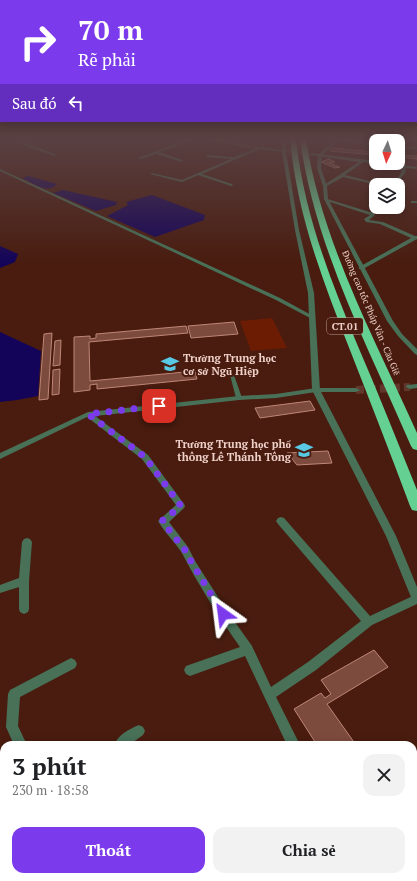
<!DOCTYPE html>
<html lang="vi">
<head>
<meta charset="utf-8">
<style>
	:root { --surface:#fff; --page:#f2f2f2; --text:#202124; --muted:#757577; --accent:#7c3aed }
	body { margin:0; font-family:"PT Serif",serif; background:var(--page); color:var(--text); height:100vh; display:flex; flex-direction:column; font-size:15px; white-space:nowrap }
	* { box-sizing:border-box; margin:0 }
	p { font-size:13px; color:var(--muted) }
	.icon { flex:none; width:22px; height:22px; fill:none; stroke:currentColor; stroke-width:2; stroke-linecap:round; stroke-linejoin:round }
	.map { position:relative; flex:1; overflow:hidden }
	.sheet { position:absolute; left:0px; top:741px; width:417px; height:140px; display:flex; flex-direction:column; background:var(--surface); border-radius:12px 12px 0 0; box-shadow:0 2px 10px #0003 }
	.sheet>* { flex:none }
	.hud { position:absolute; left:0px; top:0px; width:417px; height:122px; box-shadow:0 2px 10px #0003; background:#7c3aed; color:#fff; overflow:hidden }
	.needle { width:26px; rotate:184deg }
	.buttons { position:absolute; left:369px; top:134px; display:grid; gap:8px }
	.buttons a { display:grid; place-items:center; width:36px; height:36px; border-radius:8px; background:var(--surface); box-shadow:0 2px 10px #0003; font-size:20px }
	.pin { position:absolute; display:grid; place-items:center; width:34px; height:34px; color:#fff; margin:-17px; border-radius:8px; box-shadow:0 2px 6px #0006 }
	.me { position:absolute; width:44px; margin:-22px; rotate:329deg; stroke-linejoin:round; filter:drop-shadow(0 0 3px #0008) }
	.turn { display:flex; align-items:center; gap:14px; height:84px; padding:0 12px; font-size:18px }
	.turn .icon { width:52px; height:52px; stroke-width:2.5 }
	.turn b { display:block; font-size:28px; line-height:34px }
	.then { display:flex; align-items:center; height:38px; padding:0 12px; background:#0003; gap:8px; font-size:15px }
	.round { display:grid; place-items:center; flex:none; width:42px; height:42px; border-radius:12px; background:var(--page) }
	.head { display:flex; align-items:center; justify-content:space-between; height:68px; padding:0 12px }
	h1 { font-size:24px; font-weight:700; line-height:30px }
	.cta { display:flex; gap:8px; margin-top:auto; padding:8px 12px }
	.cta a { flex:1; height:46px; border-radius:12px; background:var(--accent); color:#fff; font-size:16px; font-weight:700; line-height:46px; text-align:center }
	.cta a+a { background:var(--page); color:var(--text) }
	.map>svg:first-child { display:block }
	.green { fill:#6c1c03 }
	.water { fill:#140459 }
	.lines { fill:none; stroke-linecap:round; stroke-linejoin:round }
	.river { fill:#140459; fill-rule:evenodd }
	.building { fill:#7d4b3d; stroke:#be8677 }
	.minor-tunnel-far1 { stroke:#62372b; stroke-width:4; stroke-dasharray:4 2; stroke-linecap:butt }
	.minor-tunnel { stroke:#62372b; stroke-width:8; stroke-dasharray:8 4; stroke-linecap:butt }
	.service { fill:#487158; fill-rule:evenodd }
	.minor { fill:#487158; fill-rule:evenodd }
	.tertiary { fill:#487158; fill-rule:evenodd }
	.motorway { fill:#64d193; fill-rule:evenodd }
	.route { stroke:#7c3aed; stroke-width:7; stroke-dasharray:0 12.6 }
	.labels { text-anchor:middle; stroke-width:4; stroke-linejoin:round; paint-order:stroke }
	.far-street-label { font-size:9px; fill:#f0d1c9; stroke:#491c0f }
	.shield { fill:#491c0f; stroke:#be9b91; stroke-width:1 }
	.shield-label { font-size:10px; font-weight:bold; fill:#f0d1c9 }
	.poi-label { font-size:11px; font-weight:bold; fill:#f0d1c9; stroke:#491c0f; text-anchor:start }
</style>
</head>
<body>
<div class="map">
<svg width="417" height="881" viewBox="0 0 417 881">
	<rect width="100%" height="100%" fill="#491c0f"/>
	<path class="green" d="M272,318L287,348L251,351L240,321Z"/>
	<path class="water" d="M28,176L57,184C48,195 32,183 22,178Z
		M63,190L117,202L116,205L96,211L53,193Z
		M152,195L205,215L204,220L155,237L107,216L128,205L126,202Z
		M0,246L18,254L15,262L0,268Z
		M0,332L41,351L38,396L17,400L0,402Z"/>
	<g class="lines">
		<path class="river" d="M395,139H417V143L399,141Z"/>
	</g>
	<path class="building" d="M332,148L376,152V155L330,151Z
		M398,155L417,156V159L398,157Z
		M329,159L335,162L329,163L340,167L335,168L321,162Z
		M234,322L238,334L191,338L188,326Z
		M186,326L188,333L89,342L90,381L195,371L197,379L97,389V384L90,385V390L74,392V337L90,336V339L96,338V334Z
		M52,333L48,399L39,400L44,334Z
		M61,340L60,365L53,366L55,341Z
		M60,369L59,394L52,395L53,370Z
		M310,401L315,410L260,418L255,408Z
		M328,451L332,463L297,465L287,453Z
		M374,650L388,667L327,704L356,745H317L294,709L321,693L325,698L331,694L321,680Z"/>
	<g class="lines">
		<path class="minor-tunnel-far1" d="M287,151L311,154"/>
		<path class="minor-tunnel" d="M356,390L410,387"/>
		<path class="service" d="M266,139H268L262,147L286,151L285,152L259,149Z
			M230,374H232L234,375L242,398L241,399L239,400L236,398L230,375Z"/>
		<path class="minor" d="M18,139H22L26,143L57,155L54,156L24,145Z
			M189,139H195L159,152L182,160V162L156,154L141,159L138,158Z
			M204,139H213L262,148L202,174L232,184L233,185L231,186L198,175L182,182L150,174L152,173L182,180L231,159L207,157L206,155L234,157L256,149Z
			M311,153L376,161V163H388L417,167V169L406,168L405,173L400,179L398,178L401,173L402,167L363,162L345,175L385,185H378L343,177L325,187H324V185L359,162L310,155Z
			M0,169L280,298L315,317L314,318H310L276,300L0,171Z
			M324,198L373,213L375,215L369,220L383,222L415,236H417V239L363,269H359V267L411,238L380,224L366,222L364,219L370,215L324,200Z
			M411,201H417V203H411Z
			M417,384V388L410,389L406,387L407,385Z
			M316,388H356L360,390L356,392H316L276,398L239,400L95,416L148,455L184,504L185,506L184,508L169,522L188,547L195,561L227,611L252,646L271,687L308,662L361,621L278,524L276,521L278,518L281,517L284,518L370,616L417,594V604L372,625L316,670L276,697L300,745H287L245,656L190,676L186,674L184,670L186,666L240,647C219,617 199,586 182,553C175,542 165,533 158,521L176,505L142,459L87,417L0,459V453L88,412L239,396L276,394Z
			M27,538L30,539L32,542L29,581V609L28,612L24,614L20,612L19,609V587L0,593V585L19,578L22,542L24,539Z
			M71,658L75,660L77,664L75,668L20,697L18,726L27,745H14L6,727L8,694L10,690Z
			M139,725L143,727L145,731L143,735L129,745H114C118,735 129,729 139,725Z
			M28,877H45L44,881H27Z
			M289,877H307L306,881H288Z
			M355,877H371L372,881H356Z"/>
		<path class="tertiary" d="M282,139H286V152L299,230L314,293L320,390L396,536L417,587V604L413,602L386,536L312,390L308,293L295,230L282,152Z
			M326,139H340L376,144V146L338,141L322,155L321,168L327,186L328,199L393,321L402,334L417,349V355L415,354L398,336L387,321L324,199L323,186L317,168L318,155L334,141Z
			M398,146L417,147V149L398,148Z"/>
		<path class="motorway" d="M290,139H296C304,213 329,276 357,344C378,392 397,441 417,490V511L412,510L410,506C390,452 369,399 348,345C321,276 297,213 290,139Z
			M300,139H306C322,243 374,337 417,433V450L413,449L411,446C368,346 315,248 300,139Z"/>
	</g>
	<linearGradient id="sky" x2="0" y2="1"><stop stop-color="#280f08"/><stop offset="0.53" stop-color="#594042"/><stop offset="1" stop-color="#594042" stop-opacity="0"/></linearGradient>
	<rect width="417" height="263" fill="url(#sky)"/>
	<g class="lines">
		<path class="route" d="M159,406L88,414L145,457L181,506L162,521L185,550L192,563L223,614"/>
	</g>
	<defs>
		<g id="school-bare" transform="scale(1.38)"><path d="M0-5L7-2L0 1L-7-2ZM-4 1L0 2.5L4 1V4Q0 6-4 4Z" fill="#58c8e4" stroke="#491c0f" stroke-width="2.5" paint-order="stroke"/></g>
	</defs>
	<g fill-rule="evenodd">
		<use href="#school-bare" x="170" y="364"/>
		<use href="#school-bare" x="304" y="450"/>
	</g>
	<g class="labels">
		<g class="far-street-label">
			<text transform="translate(371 313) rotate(67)" y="3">Đường cao tốc Pháp Vân - Cầu Giẽ</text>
		</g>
		<rect class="shield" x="327" y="318" width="36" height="16" rx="3"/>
		<g class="shield-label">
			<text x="345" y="330">CT.01</text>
		</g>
		<g class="poi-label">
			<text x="183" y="362">Trường Trung học<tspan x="183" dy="13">cơ sở Ngũ Hiệp</tspan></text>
			<text x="291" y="448" text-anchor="end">Trường Trung học phổ<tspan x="291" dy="13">thông Lê Thánh Tông</tspan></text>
		</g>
	</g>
</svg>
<div class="buttons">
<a><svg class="needle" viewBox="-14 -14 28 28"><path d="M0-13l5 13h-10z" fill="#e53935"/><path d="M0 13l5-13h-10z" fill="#757577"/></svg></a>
<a><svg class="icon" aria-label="layers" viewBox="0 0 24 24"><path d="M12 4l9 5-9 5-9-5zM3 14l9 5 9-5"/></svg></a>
</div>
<div class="pin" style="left:159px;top:406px;background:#d93025"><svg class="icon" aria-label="arrive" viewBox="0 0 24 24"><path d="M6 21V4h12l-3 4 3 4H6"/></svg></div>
<svg class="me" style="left:223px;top:614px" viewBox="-20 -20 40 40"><path d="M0-17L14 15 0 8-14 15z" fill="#7c3aed" stroke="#fff" stroke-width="4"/></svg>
<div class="hud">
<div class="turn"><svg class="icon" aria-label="right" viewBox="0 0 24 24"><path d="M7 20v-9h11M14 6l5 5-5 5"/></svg><div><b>70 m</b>Rẽ phải</div></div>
<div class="then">Sau đó<svg class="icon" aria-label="left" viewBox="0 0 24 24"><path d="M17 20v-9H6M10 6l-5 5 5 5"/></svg></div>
</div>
<section class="sheet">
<div class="head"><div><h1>3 phút</h1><p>230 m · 18:58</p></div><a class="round"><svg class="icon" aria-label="close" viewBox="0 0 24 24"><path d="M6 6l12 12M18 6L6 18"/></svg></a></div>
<div class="cta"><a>Thoát</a><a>Chia sẻ</a></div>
</section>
</div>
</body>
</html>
